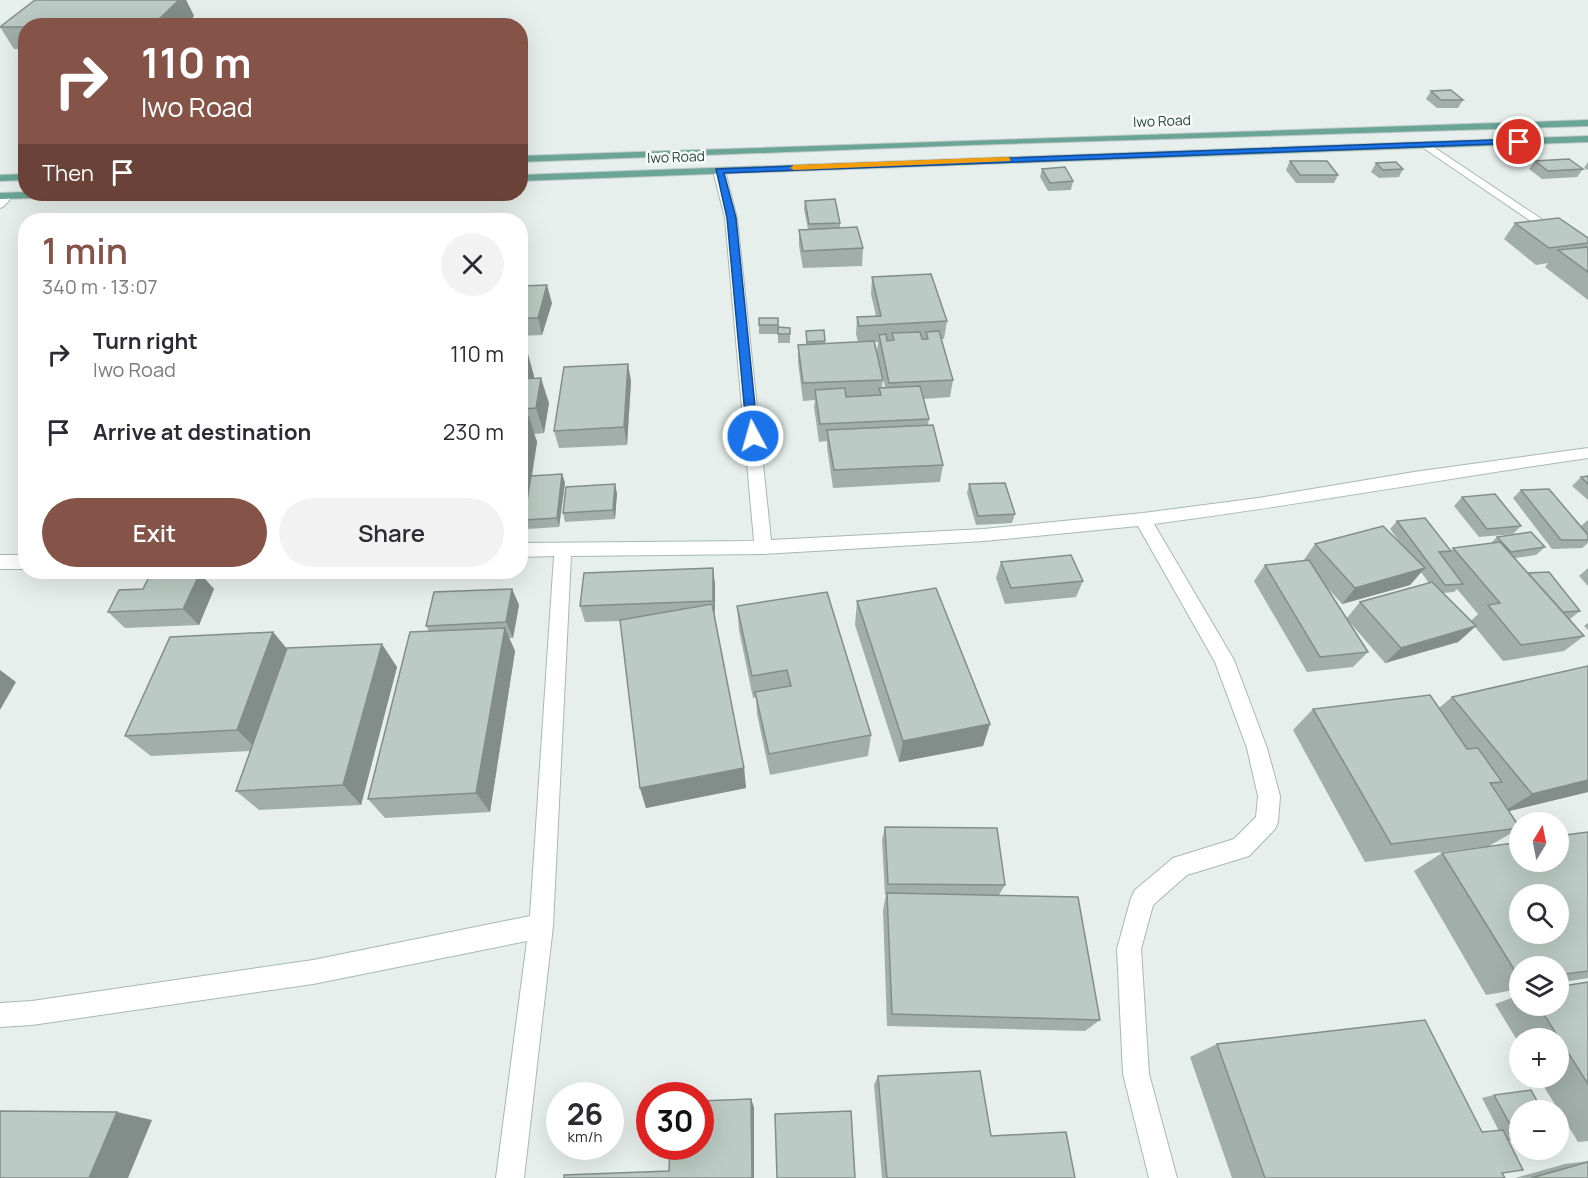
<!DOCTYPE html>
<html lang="en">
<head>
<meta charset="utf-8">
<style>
	:root { --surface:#fff; --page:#f2f2f3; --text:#2b2b33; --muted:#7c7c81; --accent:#855347 }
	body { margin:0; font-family:Manrope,sans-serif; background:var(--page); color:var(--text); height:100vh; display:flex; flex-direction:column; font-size:22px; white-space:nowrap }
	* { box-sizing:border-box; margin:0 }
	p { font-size:20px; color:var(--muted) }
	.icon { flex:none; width:33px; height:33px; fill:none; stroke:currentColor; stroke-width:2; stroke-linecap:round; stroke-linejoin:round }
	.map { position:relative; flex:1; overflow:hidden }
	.details { position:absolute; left:18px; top:213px; width:510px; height:366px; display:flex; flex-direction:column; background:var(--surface); border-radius:24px; box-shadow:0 6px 24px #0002 }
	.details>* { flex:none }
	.guide { position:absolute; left:18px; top:18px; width:510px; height:183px; border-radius:24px; box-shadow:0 6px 24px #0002; background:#855347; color:#fff; overflow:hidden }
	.needle { width:39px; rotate:10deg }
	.tools { position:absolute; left:1509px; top:812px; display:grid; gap:12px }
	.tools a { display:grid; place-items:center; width:60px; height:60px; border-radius:50%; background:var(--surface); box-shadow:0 6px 24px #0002; font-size:30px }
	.speed { position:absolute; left:546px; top:1082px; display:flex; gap:12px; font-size:30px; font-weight:700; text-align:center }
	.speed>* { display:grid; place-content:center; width:78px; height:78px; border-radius:50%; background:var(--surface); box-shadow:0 6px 24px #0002; line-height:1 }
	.speed small { font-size:15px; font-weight:400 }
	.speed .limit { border:9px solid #d22; background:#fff; color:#111 }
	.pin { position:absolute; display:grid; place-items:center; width:51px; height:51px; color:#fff; margin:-26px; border:3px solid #fff; border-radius:50%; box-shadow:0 2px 6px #0007 }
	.me { position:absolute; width:66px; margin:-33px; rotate:354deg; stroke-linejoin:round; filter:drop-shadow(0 0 4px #0008) }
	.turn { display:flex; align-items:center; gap:21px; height:126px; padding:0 24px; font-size:27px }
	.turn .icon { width:78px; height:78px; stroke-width:2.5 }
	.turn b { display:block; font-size:42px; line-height:51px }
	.then { display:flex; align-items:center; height:57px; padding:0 24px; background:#0003; gap:12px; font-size:22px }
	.round { display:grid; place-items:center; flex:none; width:63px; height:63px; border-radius:32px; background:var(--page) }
	.summary { display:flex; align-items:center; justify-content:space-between; height:102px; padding:0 24px }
	h1 { font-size:36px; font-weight:600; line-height:45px; color:var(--accent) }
	.cta { display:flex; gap:12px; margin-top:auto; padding:12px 24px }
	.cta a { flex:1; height:69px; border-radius:36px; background:var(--accent); color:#fff; font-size:24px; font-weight:600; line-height:69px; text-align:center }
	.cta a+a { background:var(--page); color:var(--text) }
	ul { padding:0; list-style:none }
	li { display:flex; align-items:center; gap:18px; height:78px; padding:0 24px }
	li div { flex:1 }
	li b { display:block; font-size:22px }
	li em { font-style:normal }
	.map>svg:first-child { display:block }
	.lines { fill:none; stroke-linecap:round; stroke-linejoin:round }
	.minor-casing { stroke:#a8b8b2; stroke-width:2 }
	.major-casing { stroke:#c2cac8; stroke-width:2 }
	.minor { fill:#fff; fill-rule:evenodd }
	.major { fill:#6aa596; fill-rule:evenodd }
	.wall { fill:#a1aea9; fill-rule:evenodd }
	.shaded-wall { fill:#838d89 }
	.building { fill:#bbcac4; stroke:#838d89; stroke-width:1.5; fill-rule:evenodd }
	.route { fill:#1a73e8; stroke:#114b97; stroke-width:1.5 }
	.slow { fill:#f59e0b }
	.labels { text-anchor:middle; stroke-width:5; stroke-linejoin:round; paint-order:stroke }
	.far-street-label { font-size:14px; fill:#24423a; stroke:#f7fbf9 }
</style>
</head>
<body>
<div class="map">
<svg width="1588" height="1178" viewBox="0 0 1588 1178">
	<rect width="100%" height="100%" fill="#e6efeb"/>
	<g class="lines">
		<g class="minor-casing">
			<path id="minor" d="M1426,142L1588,250V260L1422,147V143Z
				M719,168L725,171L737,218L771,540L984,529L1143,513L1258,498L1414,472L1588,448V458C1443,479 1299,505 1154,524L1234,660L1267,748L1280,796L1278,822L1275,829L1249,856L1187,875L1153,905L1141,949L1149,1074L1177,1178H1149L1123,1074L1117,949L1131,898L1135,890L1173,858L1234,839L1256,817L1258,796L1247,748L1215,662L1138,526L984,541L763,554L571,556L553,926L524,1178H496L527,941L313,984L32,1025L0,1027V1003L32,1001L313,960L530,916L554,556L520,557V543L754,541L725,218L713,171Z
				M7,193L13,196L4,206L0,208V197Z
				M0,555H26V569H0Z"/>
		</g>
		<g class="major-casing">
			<path id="major" d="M1588,120V126L971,145L520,162V156Z
				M1588,136V142L520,181V175Z
				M26,174V180L0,181V175Z
				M26,192V194H83L77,197L0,199V193Z"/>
		</g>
		<use href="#minor" class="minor"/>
		<use href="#major" class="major"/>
	</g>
	<path class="wall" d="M35,0H186L194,16L185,26H26V49H14L0,27Z
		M1431,91L1463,100L1458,108H1437L1426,99Z
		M1290,161L1338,175L1334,183H1296L1286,170Z
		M1535,161L1583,169L1577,177L1542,179L1529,169Z
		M1588,162V170L1584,168Z
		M1376,163L1403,169L1399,177L1379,178L1371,172Z
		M1042,169L1073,181L1071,190L1048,191L1040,177Z
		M805,201L840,223V228L863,248L862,266L803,268L799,246V230L808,229L804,209Z
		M1515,223L1588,238V300L1545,267L1548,263L1536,265L1504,239Z
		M872,277L947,321L944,339H941L953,380L950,397L924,399L929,419L928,425L943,465L940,482L833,488L827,447V441L819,442L814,407L815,400L803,401L798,362V345L806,344V331L824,330L825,344L858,342L856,334L857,317L876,316L871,294ZM875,342H878L877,352L885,387H882L883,380Z
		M520,286L552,303L542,335L520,336Z
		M778,318L779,327L790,328V343H778V334H759V325Z
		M520,351L534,376V378L549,403L544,433L534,434L537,442L532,476L562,474L565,483L559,527L527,529L524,520L525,517H520Z
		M631,381L627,445L559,448L554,431Z
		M1588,476V500L1572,486L1581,477Z
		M969,484L1015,514L1012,523L976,525L967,493Z
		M1521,490L1581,526L1588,520V543L1582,548L1552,549L1513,498Z
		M617,493L615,519L565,522L563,513Z
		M1462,497L1521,526L1513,534L1479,537L1454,506Z
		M1397,521L1451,551L1453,548L1491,543L1497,537L1545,547L1536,555L1515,558L1528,573L1580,611L1570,619L1584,636L1564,651L1503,661L1475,627L1458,642L1385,663L1347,619L1368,652L1353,667L1307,672L1254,581L1265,565L1303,561L1315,544L1402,545L1390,529ZM1421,572L1429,583L1360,602L1346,619L1325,585L1342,604L1410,585ZM1457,589L1478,614L1471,621L1443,593L1454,592Z
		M1001,562L1083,581L1076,597L1005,604L996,578Z
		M713,568L715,585L714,617L744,768L746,788L646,808L640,788L621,621L585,622L580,606Z
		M1588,568V586L1579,576Z
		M214,589L199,625L125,628L108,612Z
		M512,589L519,605L513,638H509L515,651L490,812L385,818L368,799L429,631L426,626Z
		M857,601L990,724L983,746L899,762L855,625Z
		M737,606L871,735L868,756L770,775L757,714L756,697L753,698L739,630Z
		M1588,623V630L1584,626Z
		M273,632L287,649L397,667L361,805L259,810L236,791L250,751L151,756L125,736Z
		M1452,697L1588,792L1509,811L1520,828L1489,846L1365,862L1293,730L1313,709L1439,708Z
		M885,827L1005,885L999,895L1100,1020L1085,1031L887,1026L883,910L886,895H885L882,840Z
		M1588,832V978L1558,983V966H1520V989L1486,995L1414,871L1442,853Z
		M1588,982V1141L1578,1142L1538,1077H1558V1038H1520V1045L1495,1004L1520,995V1005H1558Z
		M1217,1044L1482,1132L1499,1131L1482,1098L1494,1095L1520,1139L1509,1141L1502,1173L1505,1178H1232L1190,1057Z
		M878,1076L991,1136L1075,1178H882L874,1085Z
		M1588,1161V1178H1515L1565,1164Z"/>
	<path class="shaded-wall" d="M179,0H186L194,16L185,26H156L155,23Z
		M547,285L552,303L542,335L538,318Z
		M527,350L534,376L529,404L522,379Z
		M628,364L631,381L627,445L624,427Z
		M541,378L549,403L544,433L536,408Z
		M529,417L537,442L525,517L520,504V467Z
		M562,474L565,483L559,527L557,518Z
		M615,484L617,493L615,519L613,510Z
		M713,568L715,585V617L713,601Z
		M1425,568L1410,585L1342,604L1355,588Z
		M200,573L214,589L199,625L183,609Z
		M512,589L519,605L513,638L506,622Z
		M1476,626L1458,642L1385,663L1401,648Z
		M505,628L515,651L490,812L476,793Z
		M273,632L292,655L259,751L237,730Z
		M382,644L397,667L361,805L343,785Z
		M0,670L16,682L0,710Z
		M990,724L983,746L899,762L903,741Z
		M744,768L746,788L646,808L640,788Z
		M1588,780V792L1501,813L1532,794Z
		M751,1099L754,1107V1178H752Z
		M117,1112L152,1120L128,1178H89Z"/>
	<path class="building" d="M35,0H179L155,23L72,26H26V27H0Z
		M1451,90L1463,100H1441L1431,91Z
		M1569,159L1583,169L1548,171L1535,161Z
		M1290,161H1327L1338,175H1300Z
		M1396,162L1403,169L1383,170L1376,163Z
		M1065,167L1073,181L1050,183L1042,169Z
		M835,199L840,223L809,224L805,201Z
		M1559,218L1588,238V243L1549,248L1515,223Z
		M857,227L863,248L803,251L799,230Z
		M1588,247V272L1558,250Z
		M931,274L947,321L859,326L857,317L881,316L872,277Z
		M547,285L538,318H520V286Z
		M759,318H778V325H759Z
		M778,327L790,328V334H778Z
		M824,330L825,341L807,342L806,331Z
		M939,331L953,380L889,383L879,335L886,334L887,341L894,340L892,333L920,332L922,339H928L926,332Z
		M874,341L883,380L803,383L798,345Z
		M527,350L522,379L541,378L536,408L520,409V351Z
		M628,364L624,427L554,431L564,367Z
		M920,386L929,419L820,424L815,390L845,388L846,397L881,395L879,388Z
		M520,417H529L520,467Z
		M933,425L943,465L834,470L827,430Z
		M562,474L557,518L524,520L531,476Z
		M1588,476V484L1581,477Z
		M1005,483L1015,514L978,516L969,484Z
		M615,484L613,510L563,513L566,487Z
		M1549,489L1588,535V540H1561L1521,490Z
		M1495,494L1521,526L1487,529L1462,497Z
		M1425,518L1451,551L1439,552L1463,584L1445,585L1397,521Z
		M1383,526L1425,568L1355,588L1315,544Z
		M1531,532L1545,547L1511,552L1497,537Z
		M1500,542L1584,636L1521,645L1488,605L1500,603L1453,548Z
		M1071,555L1083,581L1011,588L1001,562Z
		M1309,560L1368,652L1320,657L1265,565Z
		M713,568V601L580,606L584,573Z
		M1549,572L1580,611L1563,612L1528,573Z
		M200,573L183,609L108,612L119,590L143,589L150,575Z
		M1432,582L1476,626L1401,648L1360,602Z
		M936,588L990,724L903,741L857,601Z
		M512,589L506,622L426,626L434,592Z
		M827,592L871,735L769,754L755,692L791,686L787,670L752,676L737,606Z
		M712,604L744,768L640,788L620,620Z
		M505,628L476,793L368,799L410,632Z
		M273,632L237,730L125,736L170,637Z
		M382,644L343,785L236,791L287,648Z
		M1588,666V780L1532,794L1452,697Z
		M1430,695L1467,749L1478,748L1502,782L1490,783L1520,828L1391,844L1313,709Z
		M885,827L997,828L1005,885L888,884Z
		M1588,832V971L1558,975V966H1520V979L1442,853L1520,842V861H1558V836ZM1520,894H1558V933H1520Z
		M887,893L1078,897L1100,1020L892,1014Z
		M1588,982V1084L1538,1005H1558V987Z
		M1425,1020L1482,1132L1503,1130L1523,1170L1502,1173L1505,1178H1265L1217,1044Z
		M980,1071L991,1136L1066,1132L1075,1178H887L878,1076Z
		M1531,1090L1542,1110H1520V1139H1518L1494,1095Z
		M751,1099L752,1178H564V1175L669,1171L670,1146H700V1101Z
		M0,1111L117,1112L89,1178H0Z
		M851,1111L855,1178H777L775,1114Z
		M1588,1162V1178H1531Z"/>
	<path class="route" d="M1519,139L1523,142L1521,143L724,173L736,218L758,436L753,440L747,436L727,218L716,169Z"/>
	<path class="slow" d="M1007,157L1010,158V161L794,170L790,168L794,165Z"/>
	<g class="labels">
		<g class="far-street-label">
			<text transform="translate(1162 121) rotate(-2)" y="5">Iwo Road</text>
			<text transform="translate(676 157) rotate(-2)" y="5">Iwo Road</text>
		</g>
	</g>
</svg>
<div class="tools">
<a><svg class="needle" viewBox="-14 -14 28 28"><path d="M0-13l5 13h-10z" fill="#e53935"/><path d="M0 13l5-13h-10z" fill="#7c7c81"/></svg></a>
<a><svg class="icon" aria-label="search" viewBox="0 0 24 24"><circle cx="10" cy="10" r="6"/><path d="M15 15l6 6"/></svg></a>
<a><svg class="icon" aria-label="layers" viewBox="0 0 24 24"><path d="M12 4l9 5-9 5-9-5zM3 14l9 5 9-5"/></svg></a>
<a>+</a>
<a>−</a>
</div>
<div class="speed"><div>26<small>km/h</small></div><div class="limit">30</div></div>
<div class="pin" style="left:1519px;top:142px;background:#d93025"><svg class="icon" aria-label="arrive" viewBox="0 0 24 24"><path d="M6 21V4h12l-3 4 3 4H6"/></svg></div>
<svg class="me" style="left:753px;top:436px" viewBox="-20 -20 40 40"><circle r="17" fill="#1a73e8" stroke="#fff" stroke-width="3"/><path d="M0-11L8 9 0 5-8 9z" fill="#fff"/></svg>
<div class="guide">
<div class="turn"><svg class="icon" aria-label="right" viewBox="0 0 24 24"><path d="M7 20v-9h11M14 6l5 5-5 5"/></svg><div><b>110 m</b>Iwo Road</div></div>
<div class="then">Then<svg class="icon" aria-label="arrive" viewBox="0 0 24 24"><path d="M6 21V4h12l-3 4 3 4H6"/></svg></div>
</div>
<section class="details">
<div class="summary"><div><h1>1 min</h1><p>340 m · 13:07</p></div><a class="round"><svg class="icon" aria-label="close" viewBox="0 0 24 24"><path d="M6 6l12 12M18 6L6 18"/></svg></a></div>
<ul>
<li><svg class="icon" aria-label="right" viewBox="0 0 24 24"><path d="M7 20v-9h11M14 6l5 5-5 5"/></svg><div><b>Turn right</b><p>Iwo Road</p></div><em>110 m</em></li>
<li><svg class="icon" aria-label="arrive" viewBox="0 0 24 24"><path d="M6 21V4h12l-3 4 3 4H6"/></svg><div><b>Arrive at destination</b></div><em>230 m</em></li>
</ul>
<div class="cta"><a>Exit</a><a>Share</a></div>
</section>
</div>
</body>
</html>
